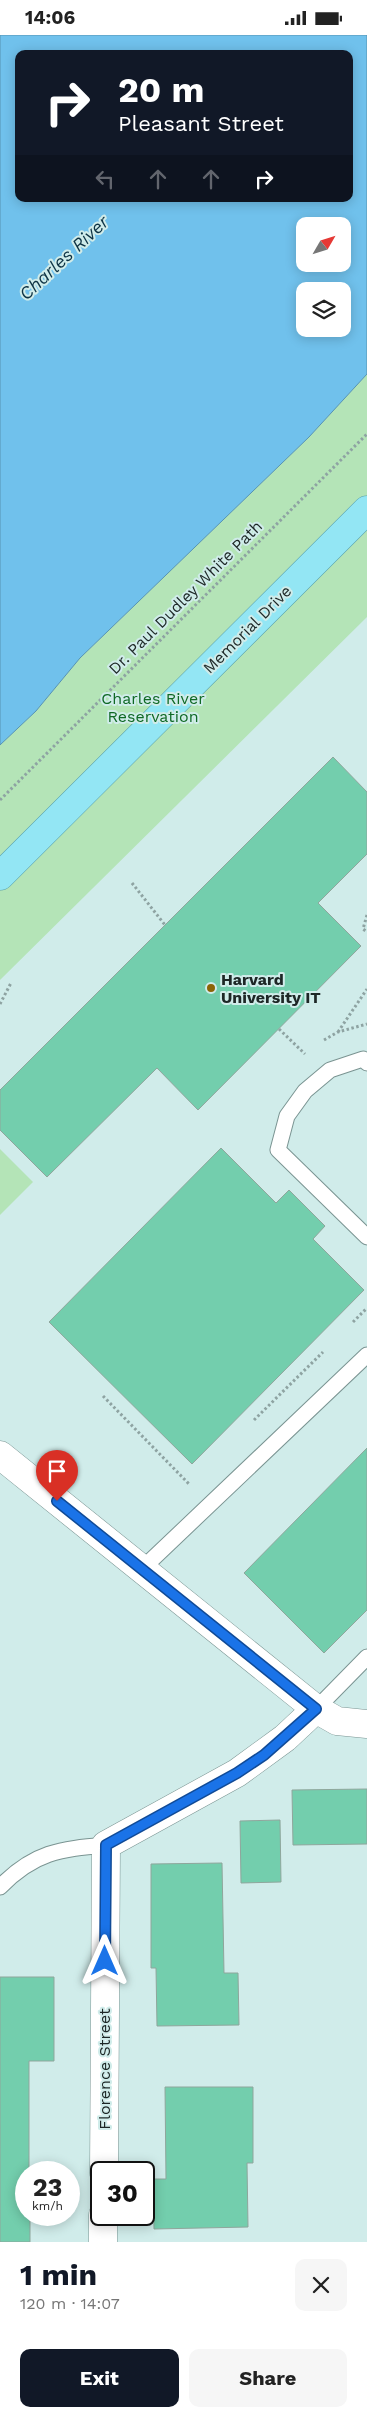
<!DOCTYPE html>
<html lang="en">
<head>
<meta charset="utf-8">
<style>
	:root { --surface:#fff; --page:#f6f6f6; --text:#222; --muted:#767676; --accent:#111827 }
	body { margin:0; font-family:"Work Sans",sans-serif; background:var(--page); color:var(--text); height:100vh; display:flex; flex-direction:column; font-size:19px; white-space:nowrap }
	* { box-sizing:border-box; margin:0 }
	p { font-size:16px; color:var(--muted) }
	.icon { flex:none; width:28px; height:28px; fill:none; stroke:currentColor; stroke-width:2; stroke-linecap:round; stroke-linejoin:round }
	.map { position:relative; height:2207px; overflow:hidden }
	.drawer { display:flex; flex-direction:column; background:var(--surface); flex:1 }
	.drawer>* { flex:none }
	.top-card { position:absolute; left:15px; top:15px; width:338px; height:152px; border-radius:10px; box-shadow:0 2px 12px #0003; background:#111827; color:#fff; overflow:hidden }
	.needle { width:32px; rotate:51deg }
	.fabs { position:absolute; left:296px; top:182px; display:grid; gap:10px }
	.fabs a { display:grid; place-items:center; width:55px; height:55px; border-radius:10px; background:var(--surface); box-shadow:0 2px 12px #0003; font-size:25px }
	.speed { position:absolute; left:15px; top:2126px; display:flex; gap:10px; font-size:25px; font-weight:700; text-align:center }
	.speed>* { display:grid; place-content:center; width:65px; height:65px; border-radius:50%; background:var(--surface); box-shadow:0 2px 12px #0003; line-height:1 }
	.speed small { font-size:12px; font-weight:400 }
	.speed .limit { border:2px solid #111; border-radius:8px; background:#fff; color:#111 }
	.pin { position:absolute; display:grid; place-items:center; width:42px; height:42px; color:#fff; margin:-51px -21px; border-radius:50% 50% 50% 0; rotate:-45deg; box-shadow:0 0 5px #0007 }
	.pin .icon { rotate:45deg }
	.me { position:absolute; width:55px; margin:-28px; rotate:0deg; stroke-linejoin:round; filter:drop-shadow(0 0 4px #0008) }
	.turn { display:flex; align-items:center; gap:18px; height:105px; padding:0 20px; font-size:22px }
	.turn .icon { width:65px; height:65px; stroke-width:2.5 }
	.turn b { display:block; font-size:35px; line-height:42px }
	.lanes { display:flex; align-items:center; height:48px; padding:0 20px; background:#0003; justify-content:center; gap:25px; direction:ltr }
	.lanes .off { opacity:.35 }
	.round { display:grid; place-items:center; flex:none; width:52px; height:52px; border-radius:10px; background:var(--page) }
	.head { display:flex; align-items:center; justify-content:space-between; height:85px; padding:0 20px }
	h1 { font-size:30px; font-weight:700; line-height:38px; color:var(--accent) }
	.action { display:flex; gap:10px; margin-top:auto; padding:10px 20px }
	.action a { flex:1; height:58px; border-radius:10px; background:var(--accent); color:#fff; font-size:20px; font-weight:700; line-height:58px; text-align:center }
	.action a+a { background:var(--page); color:var(--text) }
	.status { display:flex; justify-content:space-between; align-items:center; height:35px; padding:0 25px; background:var(--surface); direction:ltr }
	.status svg { height:14px; fill:currentColor }
	.map>svg:first-child { display:block }
	.green { fill:#b4e4b7 }
	.water { fill:#70c1ec; stroke:#5793b1; fill-rule:evenodd }
	.building { fill:#73cead; stroke:#8fa69c }
	.lines { fill:none; stroke-linecap:round; stroke-linejoin:round }
	.service-casing { stroke:#7a9492; stroke-width:17 }
	.minor-casing { stroke:#7a9492; stroke-width:29 }
	.trunk-casing { stroke:#589fab; stroke-width:29 }
	.path { stroke:#8ea3a2; stroke-width:3; stroke-dasharray:2.5 2.5; stroke-linecap:butt }
	.service { stroke:#fff; stroke-width:15 }
	.minor { stroke:#fff; stroke-width:28 }
	.trunk { stroke:#93e6f4; stroke-width:28 }
	.route-casing { stroke:#114b97; stroke-width:12 }
	.route { stroke:#1a73e8; stroke-width:9 }
	.poi-dot { fill:#8c6506; stroke:#d0ecea; stroke-width:2 }
	.labels { text-anchor:middle; stroke-width:4; stroke-linejoin:round; paint-order:stroke }
	.street-label { font-size:16px; fill:#1d2726; stroke:#d0ecea }
	.park-label { font-size:16px; fill:#0f6925; stroke:#d0ecea }
	.poi-label { font-size:16px; font-weight:bold; fill:#1d2726; stroke:#d0ecea; text-anchor:start }
	.water-label { font-size:18px; font-style:italic; fill:#0e3344; stroke:#d0ecea }
</style>
</head>
<body>
<div class="status"><b>14:06</b><svg viewBox="0 0 49 12"><path d="M0 12V9h3v3zM5 12V6h3v6zM10 12V3h3v9zM15 12V0h3v12zM26 1h20v11H26zM47 4h2v5h-2z"/></svg></div>
<div class="map">
<svg width="367" height="2207" viewBox="0 0 367 2207">
	<rect width="100%" height="100%" fill="#d0ecea"/>
	<path class="green" d="M367,339V582L0,945V710L36,676L80,623L309,402Z
		M0,1114L33,1147L0,1180Z"/>
	<path class="water" d="M0,0H367V339L309,402L80,623L36,676L0,710ZM19,19H349V164H19ZM305,191H342V229H305ZM305,256H342V294H305Z"/>
	<path class="building" d="M333,722L367,757V819L318,868L361,911L198,1075L157,1033L47,1142L0,1095V1055Z
		M221,1113L276,1168L289,1155L325,1191L313,1204L364,1255L192,1429L49,1287Z
		M367,1413V1575L324,1618L244,1538Z
		M367,1754V1809L293,1810L292,1755Z
		M280,1785L281,1847L241,1848L240,1786Z
		M222,1828L224,1938H238L239,1990L157,1991L156,1933H151V1829Z
		M0,1942H54V2026H29V2138H26V2180H30V2207H0Z
		M165,2052H253V2128H247L248,2192L154,2194L153,2144H166Z"/>
	<g class="lines">
		<g class="service-casing">
			<path id="service" d="M367,1028L363,1024L330,1035L305,1056L287,1081L278,1115L367,1202
				M142,1534L367,1320
				M316,1674L367,1622
				M0,1852C34,1817 60,1814 106,1810"/>
		</g>
		<g class="minor-casing">
			<path id="minor" d="M0,1420L316,1674L337,1686L367,1689
				M104,2138L106,1810L237,1738L285,1703L316,1674
				M103,2207V2180"/>
		</g>
		<g class="trunk-casing">
			<path id="trunk" d="M0,841L367,475"/>
		</g>
		<path class="path" d="M0,765L367,399
			M132,848L165,890
			M367,880L363,894L367,897
			M0,969L11,948
			M279,994L305,1019
			M338,997L367,954
			M324,1005L338,997L367,989
			M353,1287L367,1273
			M103,1361L189,1449
			M254,1385L323,1317"/>
		<use href="#service" class="service"/>
		<use href="#minor" class="minor"/>
		<use href="#trunk" class="trunk"/>
	</g>
	<g class="lines">
		<g class="route-casing">
			<path id="route" d="M57,1466L316,1674L264,1720L237,1738L106,1810L105,1926"/>
		</g>
		<use href="#route" class="route"/>
	</g>
	<circle class="poi-dot" cx="211" cy="953" r="5"/>
	<g class="labels">
		<g class="street-label">
			<text transform="translate(185 562) rotate(-45)" y="6">Dr. Paul Dudley White Path</text>
			<text transform="translate(247 594) rotate(-45)" y="6">Memorial Drive</text>
			<text transform="translate(104 2034) rotate(-90)" y="6">Florence Street</text>
		</g>
		<g class="park-label">
			<text x="153" y="669">Charles River<tspan x="153" dy="18">Reservation</tspan></text>
		</g>
		<g class="poi-label">
			<text x="221" y="950">Harvard<tspan x="221" dy="18">University IT</tspan></text>
		</g>
		<g class="water-label">
			<text transform="translate(64 223) rotate(-43)" y="6">Charles River</text>
		</g>
	</g>
</svg>
<div class="fabs">
<a><svg class="needle" viewBox="-14 -14 28 28"><path d="M0-13l5 13h-10z" fill="#e53935"/><path d="M0 13l5-13h-10z" fill="#767676"/></svg></a>
<a><svg class="icon" aria-label="layers" viewBox="0 0 24 24"><path d="M12 4l9 5-9 5-9-5zM3 14l9 5 9-5"/></svg></a>
</div>
<div class="speed"><div>23<small>km/h</small></div><div class="limit">30</div></div>
<div class="pin" style="left:57px;top:1466px;background:#d93025"><svg class="icon" aria-label="arrive" viewBox="0 0 24 24"><path d="M6 21V4h12l-3 4 3 4H6"/></svg></div>
<svg class="me" style="left:105px;top:1926px" viewBox="-20 -20 40 40"><path d="M0-17L14 15 0 8-14 15z" fill="#1a73e8" stroke="#fff" stroke-width="4"/></svg>
<div class="top-card">
<div class="turn"><svg class="icon" aria-label="right" viewBox="0 0 24 24"><path d="M7 20v-9h11M14 6l5 5-5 5"/></svg><div><b>20 m</b>Pleasant Street</div></div>
<div class="lanes"><svg class="icon off" aria-label="left" viewBox="0 0 24 24"><path d="M17 20v-9H6M10 6l-5 5 5 5"/></svg><svg class="icon off" aria-label="ahead" viewBox="0 0 24 24"><path d="M12 20V5M6 11l6-6 6 6"/></svg><svg class="icon off" aria-label="ahead" viewBox="0 0 24 24"><path d="M12 20V5M6 11l6-6 6 6"/></svg><svg class="icon" aria-label="right" viewBox="0 0 24 24"><path d="M7 20v-9h11M14 6l5 5-5 5"/></svg></div>
</div>
</div>
<section class="drawer">
<div class="head"><div><h1>1 min</h1><p>120 m · 14:07</p></div><a class="round"><svg class="icon" aria-label="close" viewBox="0 0 24 24"><path d="M6 6l12 12M18 6L6 18"/></svg></a></div>
<div class="action"><a>Exit</a><a>Share</a></div>
</section>
</body>
</html>
